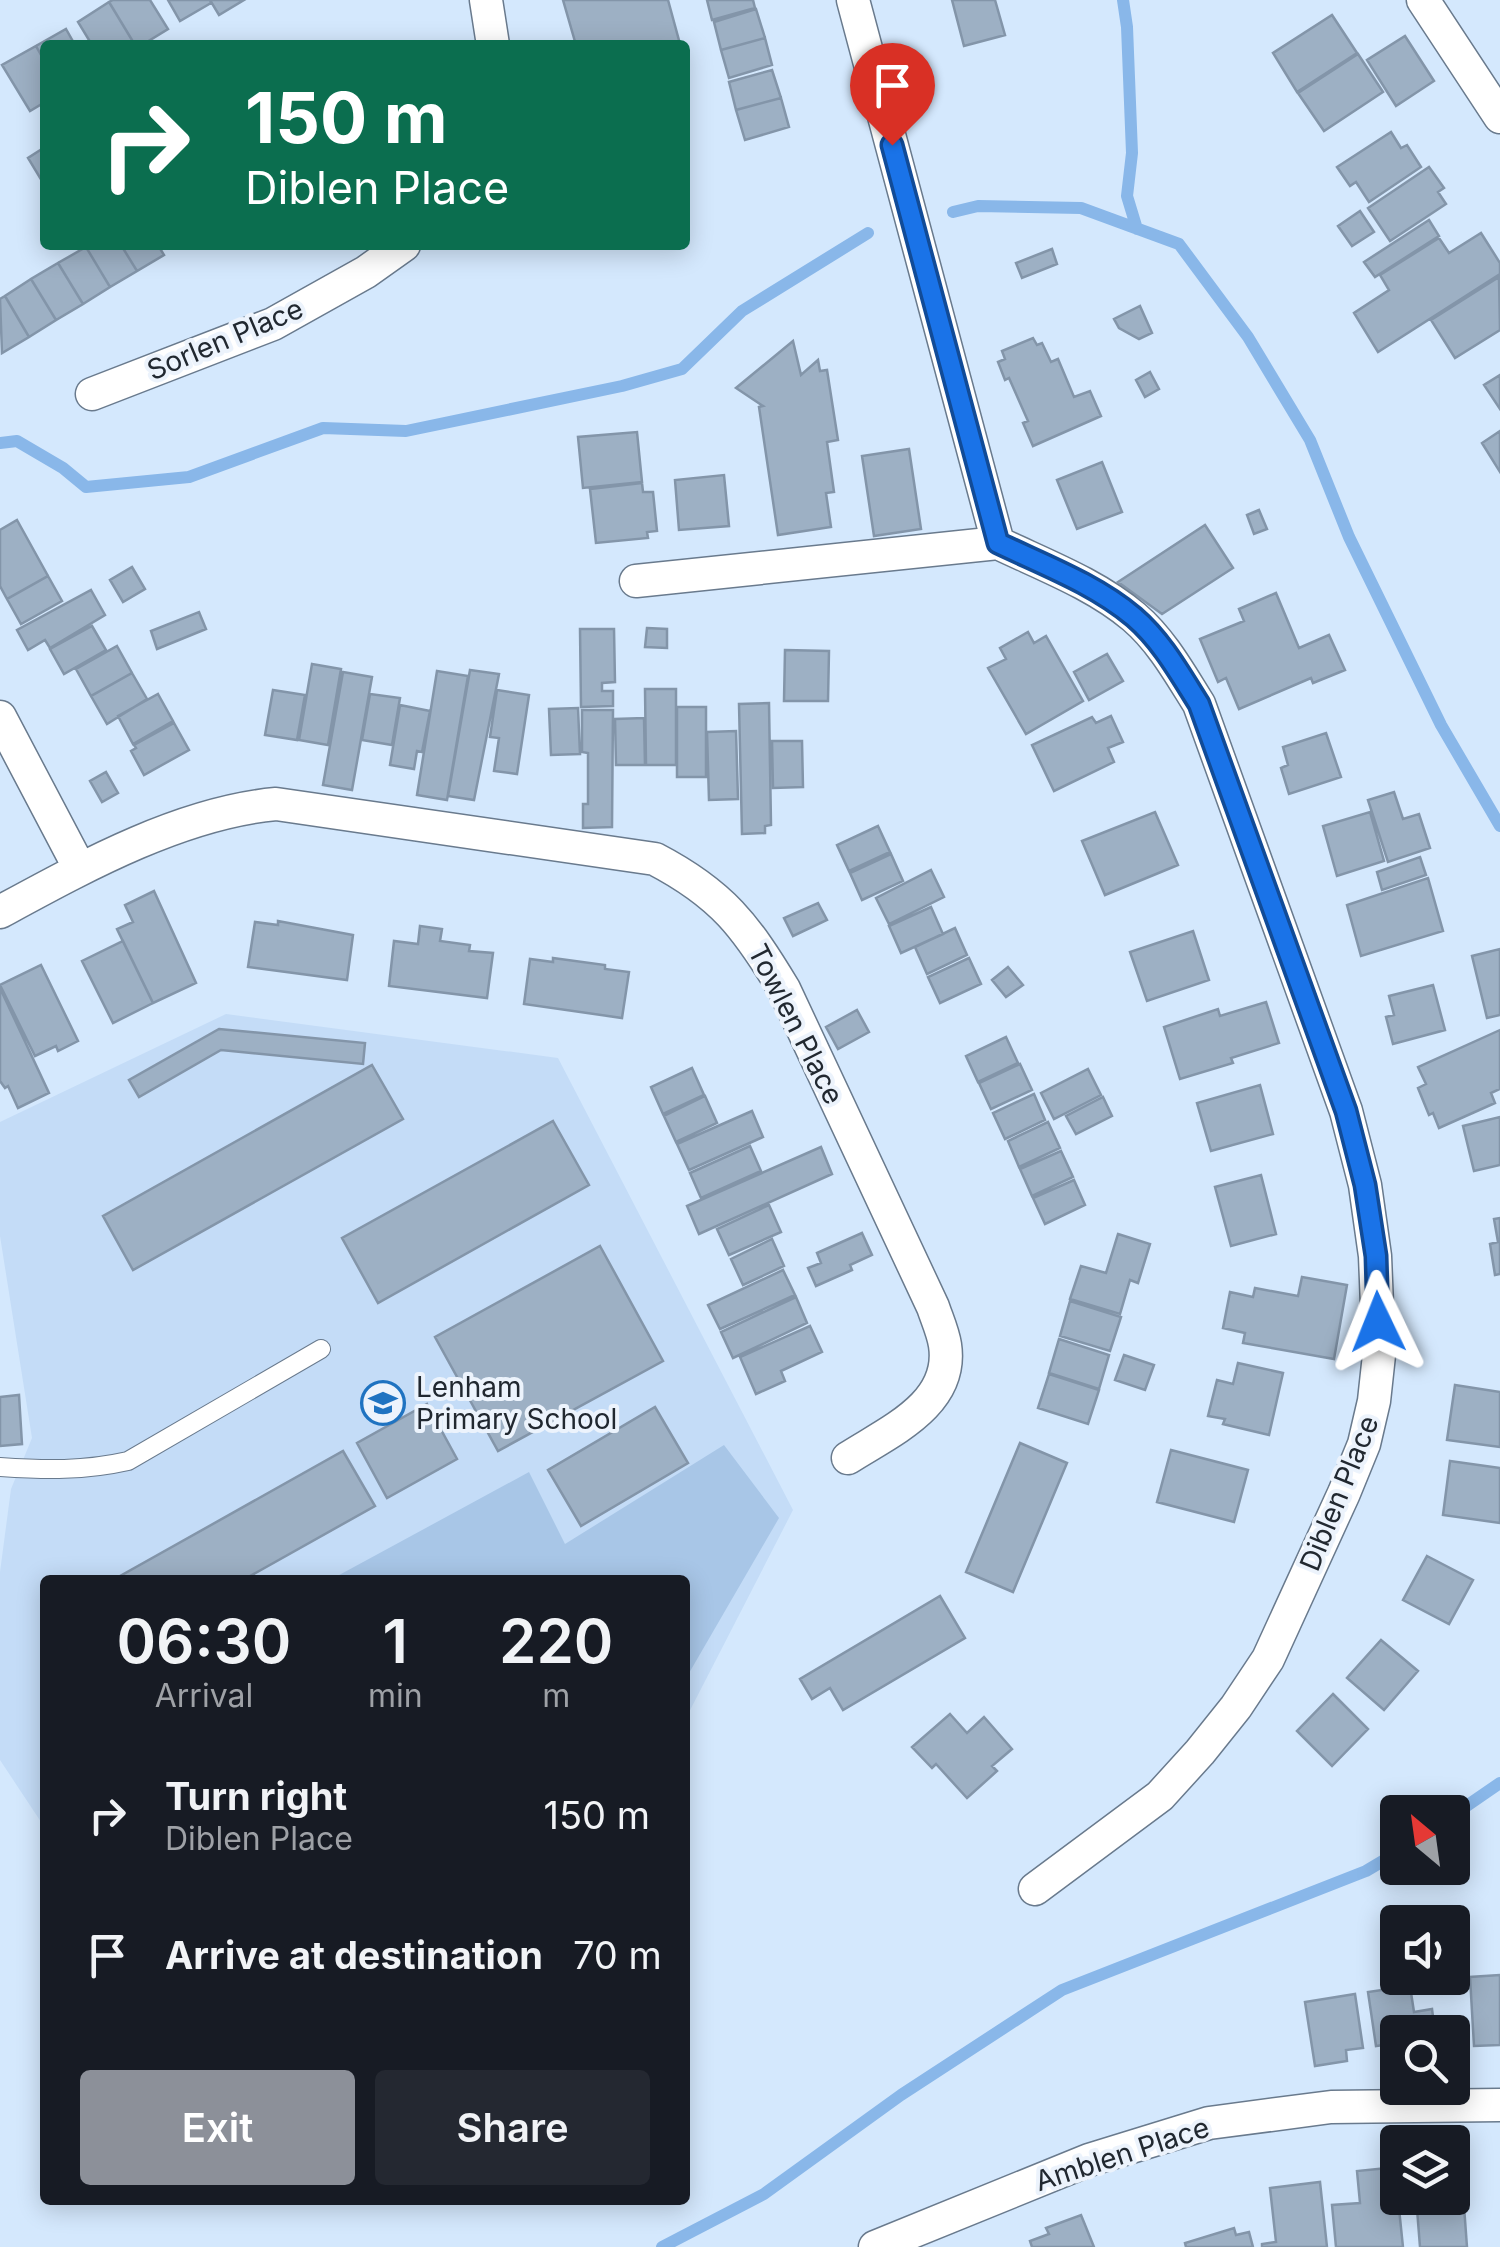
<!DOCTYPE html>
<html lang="en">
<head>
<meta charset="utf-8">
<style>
	:root { --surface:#171b24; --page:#242831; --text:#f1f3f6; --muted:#9ea1a6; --accent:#8c9099 }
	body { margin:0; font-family:Inter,sans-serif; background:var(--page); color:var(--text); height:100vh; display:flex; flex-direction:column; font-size:38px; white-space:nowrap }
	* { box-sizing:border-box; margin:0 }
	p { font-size:32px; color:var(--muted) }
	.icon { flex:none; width:55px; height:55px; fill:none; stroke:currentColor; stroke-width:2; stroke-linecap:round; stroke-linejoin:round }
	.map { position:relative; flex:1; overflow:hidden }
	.drawer { position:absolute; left:40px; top:1575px; width:650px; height:630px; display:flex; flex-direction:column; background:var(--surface); border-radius:10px; box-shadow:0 5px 25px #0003 }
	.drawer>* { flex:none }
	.hud { position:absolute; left:40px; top:40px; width:650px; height:210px; border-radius:10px; box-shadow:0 5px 25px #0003; background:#0b6e4f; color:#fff; overflow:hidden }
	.needle { width:65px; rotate:331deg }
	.fabs { position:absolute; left:1380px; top:1795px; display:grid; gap:20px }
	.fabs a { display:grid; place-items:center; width:90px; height:90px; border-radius:10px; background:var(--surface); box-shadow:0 5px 25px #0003; font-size:50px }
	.pin { position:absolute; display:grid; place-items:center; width:85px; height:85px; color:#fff; margin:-102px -42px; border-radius:50% 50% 50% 0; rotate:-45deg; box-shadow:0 0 10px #0007 }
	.pin .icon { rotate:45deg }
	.me { position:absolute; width:110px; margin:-55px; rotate:358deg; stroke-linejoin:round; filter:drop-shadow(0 0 8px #0008) }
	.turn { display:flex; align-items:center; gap:35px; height:210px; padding:0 40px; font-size:45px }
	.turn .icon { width:130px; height:130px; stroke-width:2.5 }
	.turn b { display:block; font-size:70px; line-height:85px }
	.eta { display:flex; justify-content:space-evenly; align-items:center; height:170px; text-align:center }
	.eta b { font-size:60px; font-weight:600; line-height:70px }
	.cta { display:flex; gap:20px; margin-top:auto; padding:20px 40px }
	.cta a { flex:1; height:115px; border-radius:10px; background:var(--accent); color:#fff; font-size:40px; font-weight:600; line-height:115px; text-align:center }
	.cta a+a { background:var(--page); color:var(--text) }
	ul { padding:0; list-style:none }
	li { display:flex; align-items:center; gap:30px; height:140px; padding:0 40px }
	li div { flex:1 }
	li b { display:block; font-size:38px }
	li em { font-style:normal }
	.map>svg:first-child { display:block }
	.built { fill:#c4dcf7 }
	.green { fill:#a8c6e7 }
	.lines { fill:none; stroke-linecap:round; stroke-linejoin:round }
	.stream { stroke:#89b7e9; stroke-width:12 }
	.building { fill:#9db0c4; stroke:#8395a9; stroke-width:2.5 }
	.lane-casing { stroke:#697a8d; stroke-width:20 }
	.street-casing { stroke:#697a8d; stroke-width:35 }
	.lane { stroke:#fff; stroke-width:18 }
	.street { stroke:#fff; stroke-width:32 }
	.route-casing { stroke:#114b97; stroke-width:25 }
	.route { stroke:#1a73e8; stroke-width:18 }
	.labels { text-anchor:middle; stroke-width:8; stroke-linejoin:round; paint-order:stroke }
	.street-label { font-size:28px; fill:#212830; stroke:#ecf3fc }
	.poi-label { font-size:28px; fill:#212830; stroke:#ecf3fc; text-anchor:start }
</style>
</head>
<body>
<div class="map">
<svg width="1500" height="2247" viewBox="0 0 1500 2247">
	<rect width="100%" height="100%" fill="#d4e8fd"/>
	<path class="built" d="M226,1014L558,1058L793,1510L685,1720V1580H45V1828L0,1760V1572L11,1489L32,1438L0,1236V1122Z"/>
	<path class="green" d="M724,1445L779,1518L685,1680V1580H330L529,1472L565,1544Z"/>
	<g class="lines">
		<path class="stream" d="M1123,0L1127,27L1132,153L1127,196L1137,229
			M953,212L978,206L1081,208L1179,244L1248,337L1310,440L1349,537L1441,725L1500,826
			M0,443L17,441L63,468L86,487L189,477L323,428L406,431L622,386L682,369L742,311L868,233
			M1452,1816L1500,1783
			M662,2247L764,2194L901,2095L1062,1990L1366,1871L1398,1852"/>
	</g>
	<path class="building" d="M113,0H150L168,29L142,45H135L109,2Z
		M168,0H210L211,3L180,21Z
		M210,0H244L219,15Z
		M563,0H668L680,44L576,45Z
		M707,0H753L755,8L712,20Z
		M952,0H995L1005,35L964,46Z
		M109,2L135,45H92L78,22Z
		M756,9L765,38L721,50L714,22Z
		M1332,15L1357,53L1297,92L1273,53Z
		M66,29L75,45H45V62L36,46Z
		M1405,36L1434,81L1396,106L1367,60Z
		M765,38L772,65L729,78L721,50Z
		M36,46L45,62V102L30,111L2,65Z
		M1358,54L1383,92L1324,131L1298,93Z
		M772,70L781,98L736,110L729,82Z
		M781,98L789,127L745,140L736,110Z
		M1391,132L1401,148L1407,145L1421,167L1369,202L1356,182L1350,186L1337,167Z
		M45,147V186L28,158Z
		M1429,167L1444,188L1438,192L1446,204L1390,241L1368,208Z
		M1360,211L1374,232L1352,246L1338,226Z
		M1429,220L1439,236L1375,277L1364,262Z
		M1481,233L1500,263V274L1378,352L1354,313L1389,290L1380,275L1439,238L1449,253Z
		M89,245H121L137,271L110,287L86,247Z
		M121,245H158L164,255L137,271Z
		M86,247L110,287L83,304L58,263Z
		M1052,249L1057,264L1022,278L1016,263Z
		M58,263L83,304L56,320L31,279Z
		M1499,277L1500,330L1455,358L1431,320Z
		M31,279L56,320L29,337L5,296Z
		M5,296L29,337L2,353L0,299Z
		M1140,306L1152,333L1139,339L1119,328L1114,319Z
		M1033,338L1037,345L1042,343L1051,362L1058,359L1074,397L1090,391L1101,416L1033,446L1023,423L1028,421L1009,378L1005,380L998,362L1005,359L1002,351Z
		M793,341L801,375L818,360L820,371L827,370L838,440L827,442L834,492L826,493L831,527L778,535L759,407L763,406L736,388Z
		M1150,372L1159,389L1145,397L1136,380Z
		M1500,375V409L1484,385Z
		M1500,431V472L1482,443Z
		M637,432L642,482L583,488L578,437Z
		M909,449L921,529L874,536L862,456Z
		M1102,462L1122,512L1077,529L1057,480Z
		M724,475L729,526L679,530L675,480Z
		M642,483L643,492H653L657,531L647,532L648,538L596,543L590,489Z
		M1259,510L1267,529L1254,534L1247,515Z
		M17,520L48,576L7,599L0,586V530Z
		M1205,525L1233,568L1162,614L1118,582Z
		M132,567L145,589L123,602L110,580Z
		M48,576L62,601L21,624L7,599Z
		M91,590L105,615L50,648L45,640L28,650L17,630Z
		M1276,593L1299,648L1329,635L1345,670L1313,683L1311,678L1239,709L1226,678L1218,682L1200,639L1244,621L1239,609Z
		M199,612L206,629L157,649L151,631Z
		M92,626L106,650L64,674L50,649Z
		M647,628L667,629V648L645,647Z
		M580,629H614L615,682L602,683V691H613V706L581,707Z
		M1028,632L1034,643L1046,636L1083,701L1026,734L988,668L1006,659L1000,648Z
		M117,646L132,673L91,696L76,669Z
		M785,650L829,651L828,701H784Z
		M1107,654L1123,681L1089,700L1074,672Z
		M312,664L341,669L328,745L299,740Z
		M470,670L499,674L474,800L448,796Z
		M437,671L468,676L447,800L417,795Z
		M343,672L372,677L352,790L323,785Z
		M132,673L147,699L107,724L91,696Z
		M645,689H676V765H646Z
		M273,690L305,695L297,740L265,735Z
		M497,690L529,695L517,774L494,771L499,738L490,737Z
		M158,694L173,721L133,744L118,716Z
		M370,694L400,698L392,745L362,740Z
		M769,703L771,825L765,826V833L742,834L739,704Z
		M400,705L430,711L422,752L417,751L414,769L390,765Z
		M677,707H706V777H677Z
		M578,708L580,754L551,755L549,709Z
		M582,710H613L612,827L583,828V804H588V753L582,752Z
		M1111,716L1123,742L1108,748L1114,762L1054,791L1032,745L1092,717L1096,723Z
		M644,718L645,765H616L615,719Z
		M174,723L189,750L144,775L131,751L136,748L134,745Z
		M736,731L738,799L709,800L707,732Z
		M1326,733L1341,777L1289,794L1281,768L1288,765L1283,747Z
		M772,741H802L803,787L773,788Z
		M106,772L118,793L102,802L90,781Z
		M1394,792L1403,819L1419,814L1430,848L1388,862L1368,800Z
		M1155,812L1178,865L1105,895L1082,841Z
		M1370,812L1384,861L1337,876L1323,826Z
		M878,826L890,852L849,871L837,845Z
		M891,854L903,881L862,900L850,873Z
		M1420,857L1426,875L1382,890L1377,872Z
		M931,870L944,897L889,924L876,898Z
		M1428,878L1443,931L1361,956L1347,905Z
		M154,891L196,983L153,1003L117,929L133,922L125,905Z
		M818,903L827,920L793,936L784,918Z
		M931,907L943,934L901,953L889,926Z
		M278,921L353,935L347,980L248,967L255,922L278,925Z
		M420,926L442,929L440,941L470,945L469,951L493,953L487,998L389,986L394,941L418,944Z
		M955,928L967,955L927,974L915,947Z
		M1193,931L1209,980L1147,1001L1130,952Z
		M123,941L153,1003L113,1023L82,961Z
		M1500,949V1015L1487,1018L1472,956Z
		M553,958L605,965V969L629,972L622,1018L524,1004L530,959L553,962Z
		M969,958L981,984L940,1003L928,977Z
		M41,965L78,1041L58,1051L56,1046L35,1056L0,985Z
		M1008,967L1023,985L1006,997L992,980Z
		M1433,985L1445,1030L1393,1044L1386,1017L1394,1015L1389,996Z
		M0,988L49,1093L18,1108L8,1086L5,1088L0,1081Z
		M1266,1002L1279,1043L1231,1058L1233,1063L1180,1079L1164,1027L1218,1009L1220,1016Z
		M857,1010L869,1032L838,1049L826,1027Z
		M219,1029L365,1043L363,1064L221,1050L139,1097L129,1080Z
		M1500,1030V1089L1491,1093L1495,1103L1439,1128L1433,1113L1429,1115L1418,1088L1426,1084L1418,1067Z
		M1006,1037L1018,1063L978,1082L966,1056Z
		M1020,1064L1032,1090L991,1109L979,1083Z
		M372,1065L403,1119L133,1270L103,1216Z
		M692,1068L704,1095L663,1114L651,1087Z
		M1088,1069L1101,1095L1054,1119L1041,1093Z
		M1260,1085L1273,1134L1211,1151L1197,1103Z
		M1034,1094L1045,1120L1005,1139L993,1113Z
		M705,1096L717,1123L676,1142L664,1116Z
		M1103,1097L1112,1116L1076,1134L1066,1116Z
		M752,1111L763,1137L689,1170L677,1144Z
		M1500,1117V1165L1474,1171L1463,1126Z
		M553,1121L589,1185L378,1303L342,1238Z
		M1048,1122L1060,1148L1019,1167L1008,1141Z
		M750,1146L761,1171L701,1198L690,1173Z
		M821,1147L832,1174L699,1234L687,1206Z
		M1061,1151L1073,1177L1032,1196L1020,1169Z
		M1261,1175L1276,1234L1231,1246L1215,1187Z
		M1074,1180L1085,1205L1045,1224L1033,1198Z
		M769,1205L781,1232L729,1255L717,1229Z
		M1500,1218V1274L1495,1275L1490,1244L1498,1242L1494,1219Z
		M862,1233L872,1255L850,1265L852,1270L816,1286L808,1268L821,1263L817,1253Z
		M1118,1234L1150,1244L1138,1283L1130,1280L1120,1314L1070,1299L1081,1266L1106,1273Z
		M772,1239L784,1266L743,1285L731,1259Z
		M600,1246L663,1361L498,1451L435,1337Z
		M783,1270L795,1295L720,1329L708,1305Z
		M1302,1277L1347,1285L1334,1359L1243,1343L1245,1333L1223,1328L1230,1292L1253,1297L1255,1288L1298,1296Z
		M796,1297L807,1323L733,1358L721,1332Z
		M1070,1301L1121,1317L1110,1351L1060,1336Z
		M810,1326L822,1352L781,1371L785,1381L756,1394L740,1357Z
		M1059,1339L1109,1355L1099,1389L1049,1373Z
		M1124,1355L1154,1365L1145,1390L1115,1380Z
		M1238,1363L1283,1373L1269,1435L1223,1424L1225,1419L1208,1416L1217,1380L1233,1384Z
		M1049,1374L1099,1390L1088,1424L1038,1408Z
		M1455,1385L1500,1392V1447L1447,1440Z
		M19,1395L22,1444L0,1446V1397Z
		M427,1404L457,1459L387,1498L357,1443Z
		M655,1407L688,1463L581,1526L548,1470Z
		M1020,1443L1067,1463L1013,1592L966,1572Z
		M1171,1450L1248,1470L1234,1522L1157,1502Z
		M343,1451L375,1506L243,1580H113Z
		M1450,1461L1500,1468V1523L1443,1515Z
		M1427,1556L1473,1580L1449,1624L1403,1600Z
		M940,1596L965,1638L843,1710L830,1688L812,1699L800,1679Z
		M1381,1640L1418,1671L1384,1710L1347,1678Z
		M1333,1694L1368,1729L1332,1766L1297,1731Z
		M950,1714L967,1733L984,1717L1012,1749L992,1766L997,1771L967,1798L936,1764L932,1768L912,1747Z
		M1500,1975V2045L1474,2046L1470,1977Z
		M1410,1986L1414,2012L1432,2009L1435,2032H1398V2043L1376,2046L1368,1992Z
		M1355,1994L1363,2048L1346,2050L1347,2061L1315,2066L1305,2002Z
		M1398,2167V2198H1405L1398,2199L1403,2247H1336L1332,2205L1360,2203L1357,2171Z
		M1320,2182L1327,2247H1262V2244L1276,2242L1270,2188Z
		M1464,2206L1467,2247H1420L1417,2209Z
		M1081,2215L1094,2247H1032L1030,2241L1049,2234L1046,2228Z
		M1234,2228L1236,2235L1249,2232L1253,2247H1186L1185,2243Z"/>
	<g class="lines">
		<g class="lane-casing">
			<path id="lane" d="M0,1467C45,1470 84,1471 128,1461L321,1349"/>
		</g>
		<g class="street-casing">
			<path id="street" d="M486,0L493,45
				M853,0L998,543C1044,565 1095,584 1134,617C1162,641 1180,674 1199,704L1346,1111L1365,1185L1375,1256L1379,1355L1374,1401L1364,1444L1344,1493L1268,1659L1236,1707L1200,1752L1160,1796L1035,1889
				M1423,0L1500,117
				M92,394L273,324L366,272L404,245
				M636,581L998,543
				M0,717L80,869
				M0,912C83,867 180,813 276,804L655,859C722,894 746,926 784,989L933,1307C937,1319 943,1332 945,1345C954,1404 890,1431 848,1458
				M875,2247L1089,2160L1209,2123L1331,2107L1500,2105"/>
		</g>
		<use href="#lane" class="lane"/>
		<use href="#street" class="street"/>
	</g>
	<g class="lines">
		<g class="route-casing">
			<path id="route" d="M892,145L998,543C1044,565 1095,584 1134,617C1162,641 1180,674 1199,704L1346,1111L1365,1185L1376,1256L1378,1322"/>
		</g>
		<use href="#route" class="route"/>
	</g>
	<defs>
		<g id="school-ring" transform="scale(2.25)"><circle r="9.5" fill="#ecf3fc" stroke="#1f73c1" stroke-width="1.5"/><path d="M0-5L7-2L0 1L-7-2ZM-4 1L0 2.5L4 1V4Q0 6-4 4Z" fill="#1f73c1"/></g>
	</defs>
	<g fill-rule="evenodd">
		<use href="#school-ring" x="383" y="1403"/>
	</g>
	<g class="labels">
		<g class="street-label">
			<text transform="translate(225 339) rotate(-23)" y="10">Sorlen Place</text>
			<text transform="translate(796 1024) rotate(63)" y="10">Towlen Place</text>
			<text transform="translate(1339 1493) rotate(-68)" y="10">Diblen Place</text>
			<text transform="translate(1122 2154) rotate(-18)" y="10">Amblen Place</text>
		</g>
		<g class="poi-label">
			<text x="416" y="1397">Lenham<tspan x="416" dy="32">Primary School</tspan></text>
		</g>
	</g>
</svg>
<div class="fabs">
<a><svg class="needle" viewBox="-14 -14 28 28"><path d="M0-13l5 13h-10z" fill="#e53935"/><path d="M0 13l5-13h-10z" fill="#9ea1a6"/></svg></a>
<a><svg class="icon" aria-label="sound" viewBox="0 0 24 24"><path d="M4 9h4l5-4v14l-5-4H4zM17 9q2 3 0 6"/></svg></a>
<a><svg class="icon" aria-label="search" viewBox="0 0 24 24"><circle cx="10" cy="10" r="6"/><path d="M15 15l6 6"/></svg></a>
<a><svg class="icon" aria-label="layers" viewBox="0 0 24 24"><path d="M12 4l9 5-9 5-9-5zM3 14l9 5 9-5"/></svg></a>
</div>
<div class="pin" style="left:892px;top:145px;background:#d93025"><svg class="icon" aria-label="arrive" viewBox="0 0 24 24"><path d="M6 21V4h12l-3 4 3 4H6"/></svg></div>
<svg class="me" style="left:1378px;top:1322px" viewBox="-20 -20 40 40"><path d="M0-17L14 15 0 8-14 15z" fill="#1a73e8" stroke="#fff" stroke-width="4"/></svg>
<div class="hud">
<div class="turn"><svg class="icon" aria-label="right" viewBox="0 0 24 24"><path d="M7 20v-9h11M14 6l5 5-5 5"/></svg><div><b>150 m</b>Diblen Place</div></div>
</div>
<section class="drawer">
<div class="eta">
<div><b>06:30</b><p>Arrival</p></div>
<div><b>1</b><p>min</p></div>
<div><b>220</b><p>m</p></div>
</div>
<ul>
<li><svg class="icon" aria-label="right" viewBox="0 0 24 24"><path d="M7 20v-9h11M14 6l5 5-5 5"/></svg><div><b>Turn right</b><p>Diblen Place</p></div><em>150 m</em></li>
<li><svg class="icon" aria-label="arrive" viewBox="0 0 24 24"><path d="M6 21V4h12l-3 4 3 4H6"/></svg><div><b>Arrive at destination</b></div><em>70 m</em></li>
</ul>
<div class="cta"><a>Exit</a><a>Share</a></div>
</section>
</div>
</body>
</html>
